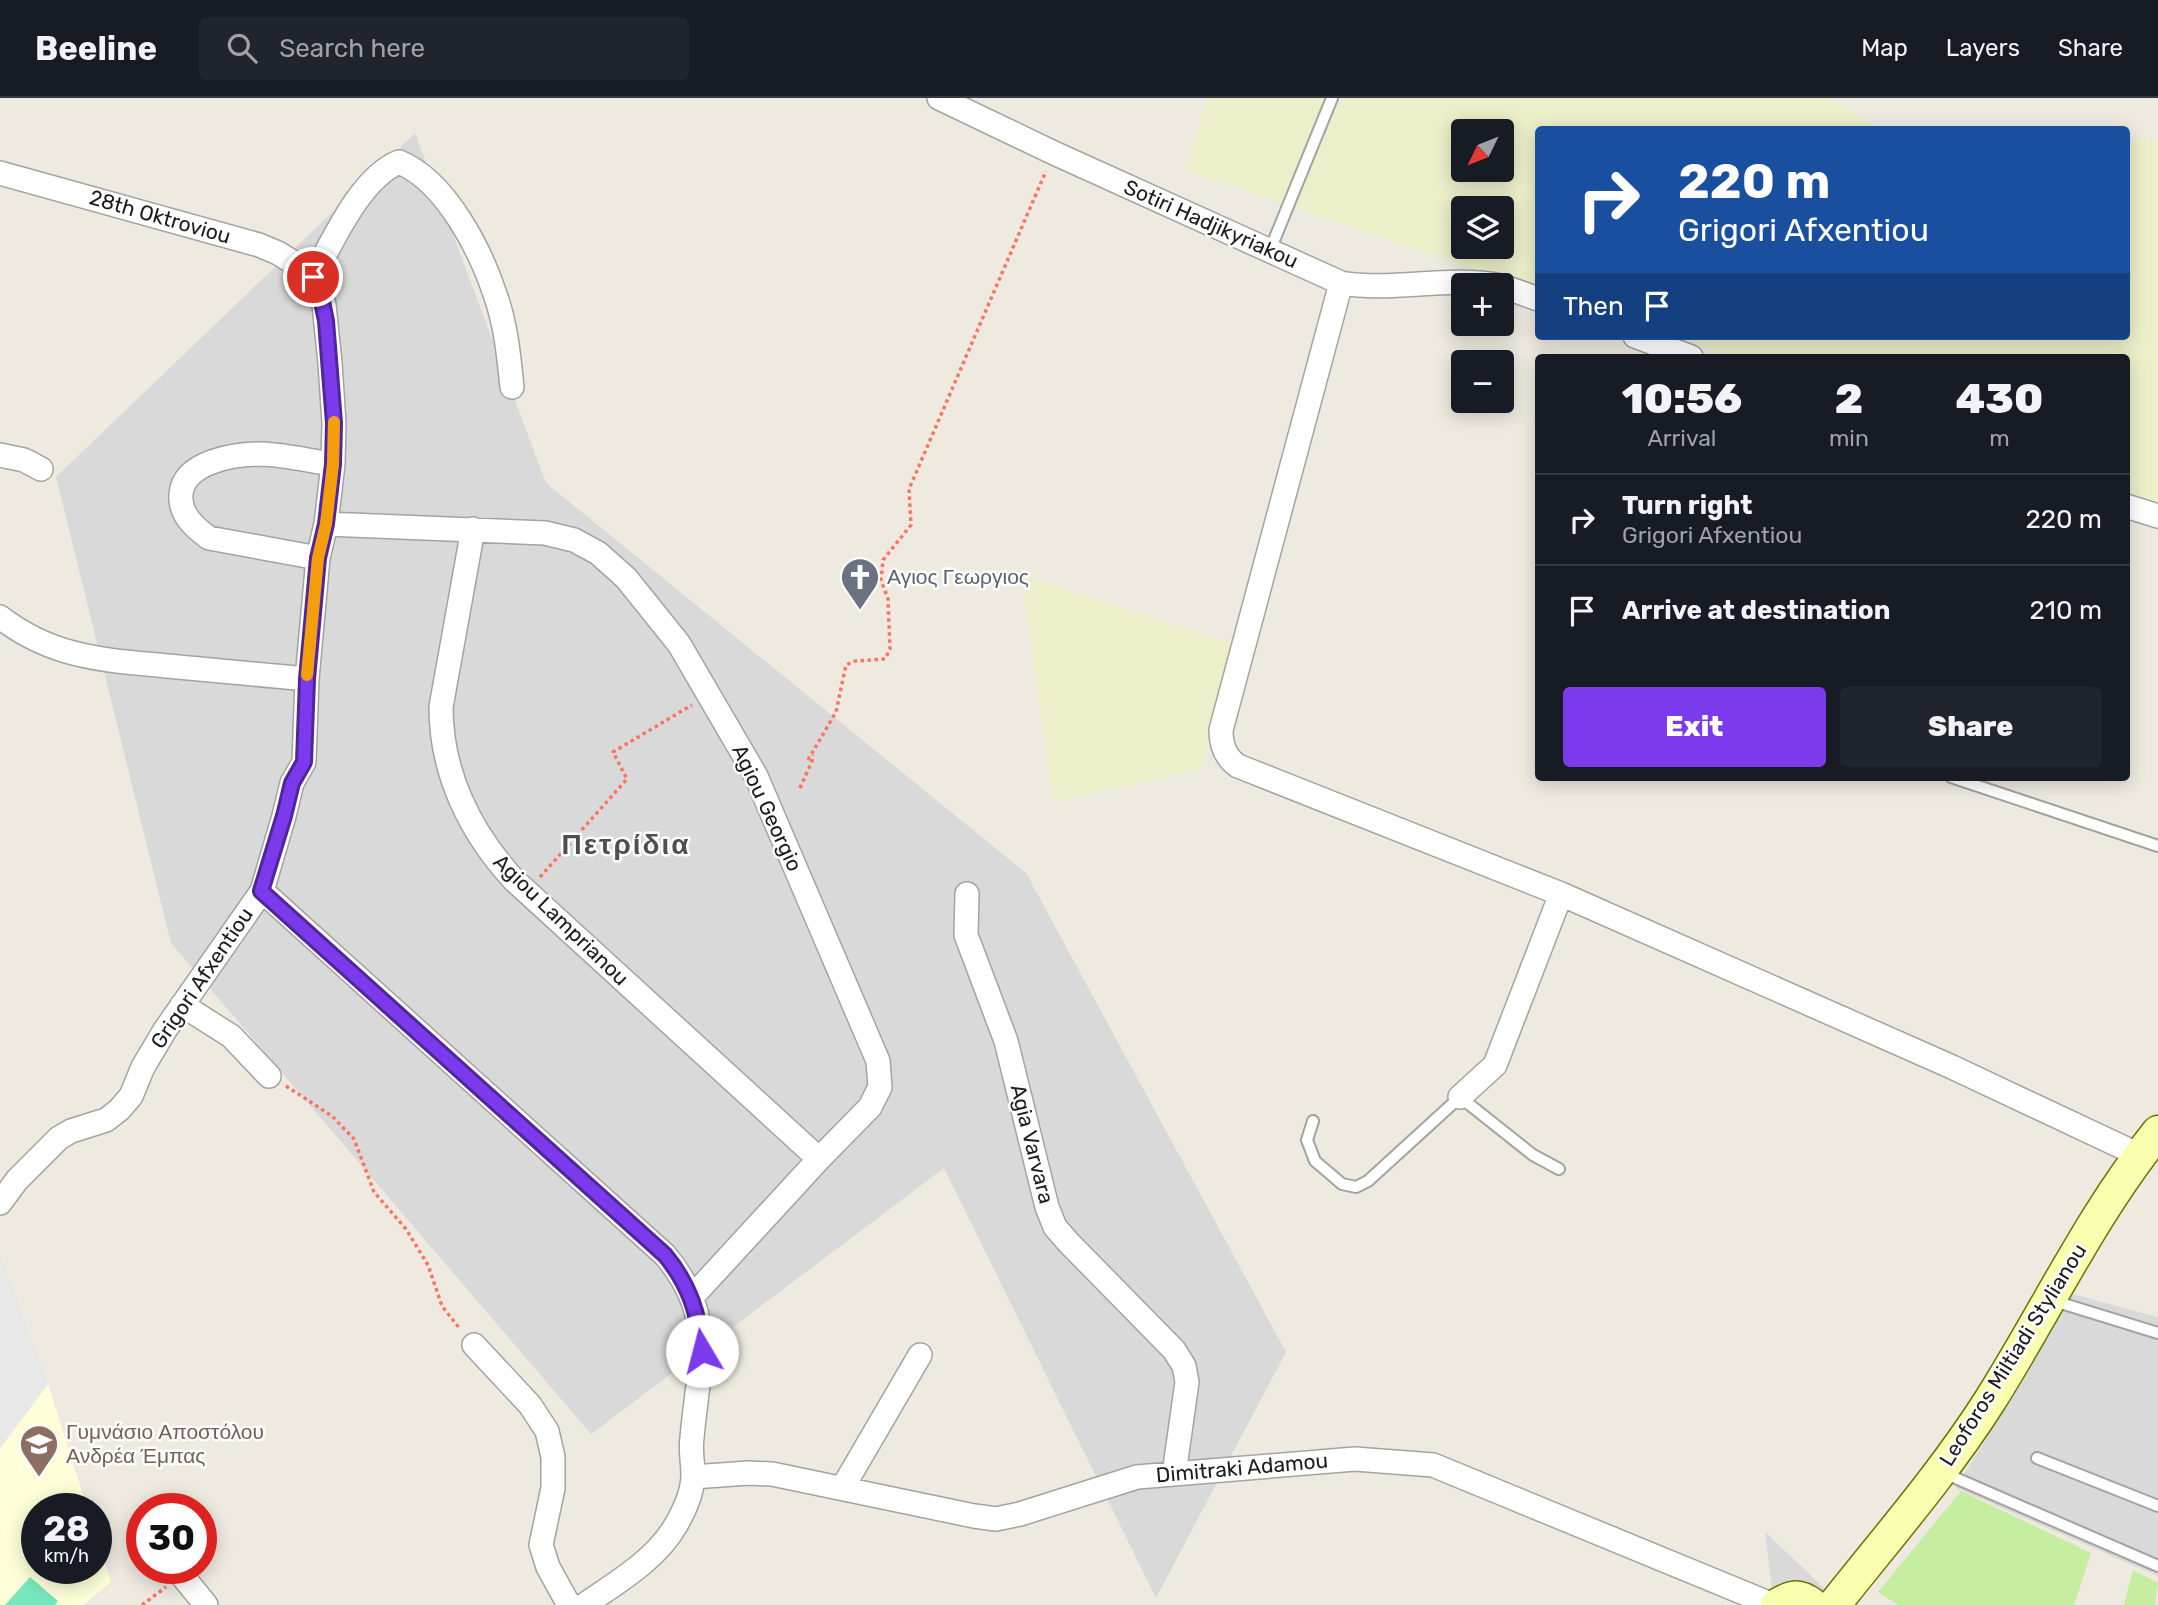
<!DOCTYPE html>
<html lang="en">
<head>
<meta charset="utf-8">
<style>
	:root { --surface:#171b24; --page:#20242c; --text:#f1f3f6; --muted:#9ea1a6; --line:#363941; --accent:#7c3aed }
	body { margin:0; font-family:Rubik,sans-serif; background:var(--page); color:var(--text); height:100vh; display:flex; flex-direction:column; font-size:26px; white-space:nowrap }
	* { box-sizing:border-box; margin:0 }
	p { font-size:23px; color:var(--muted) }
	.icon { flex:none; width:38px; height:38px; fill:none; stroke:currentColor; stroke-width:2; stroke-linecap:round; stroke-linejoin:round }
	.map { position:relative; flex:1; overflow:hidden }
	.drawer { position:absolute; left:1535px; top:256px; width:595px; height:427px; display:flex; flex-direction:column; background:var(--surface); border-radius:7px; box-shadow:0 4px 18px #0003 }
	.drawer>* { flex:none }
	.hud { position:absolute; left:1535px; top:28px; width:595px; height:214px; border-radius:7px; box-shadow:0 4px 18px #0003; background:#1a4fa0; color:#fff; overflow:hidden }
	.needle { width:46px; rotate:227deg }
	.tools { position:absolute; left:1451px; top:21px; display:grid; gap:14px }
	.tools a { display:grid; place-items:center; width:63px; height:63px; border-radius:7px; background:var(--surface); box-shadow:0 4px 18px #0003; font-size:35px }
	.speed { position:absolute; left:21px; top:1395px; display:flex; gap:14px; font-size:35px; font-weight:700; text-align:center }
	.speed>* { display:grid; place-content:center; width:91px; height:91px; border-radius:50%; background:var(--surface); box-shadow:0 4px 18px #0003; line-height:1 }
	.speed small { font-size:18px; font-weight:400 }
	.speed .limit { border:10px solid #d22; background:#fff; color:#111 }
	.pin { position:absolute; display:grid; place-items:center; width:60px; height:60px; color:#fff; margin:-30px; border:4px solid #fff; border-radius:50%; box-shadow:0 2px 7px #0007 }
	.me { position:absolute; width:77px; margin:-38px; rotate:352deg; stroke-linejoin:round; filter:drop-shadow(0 0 5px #0008) }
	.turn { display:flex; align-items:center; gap:24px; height:147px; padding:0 28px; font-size:32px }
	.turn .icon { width:91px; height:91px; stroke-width:2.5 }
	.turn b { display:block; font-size:49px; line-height:60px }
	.then { display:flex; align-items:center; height:66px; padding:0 28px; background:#0003; gap:14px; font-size:26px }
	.eta { display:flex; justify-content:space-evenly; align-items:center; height:119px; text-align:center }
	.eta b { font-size:42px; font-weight:800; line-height:49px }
	.button { display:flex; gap:14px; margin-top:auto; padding:14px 28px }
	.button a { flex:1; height:80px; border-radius:7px; background:var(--accent); color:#fff; font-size:28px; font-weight:800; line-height:80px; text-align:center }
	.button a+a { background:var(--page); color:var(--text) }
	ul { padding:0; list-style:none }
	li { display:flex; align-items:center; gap:21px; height:91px; padding:0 28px; border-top:2px solid var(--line) }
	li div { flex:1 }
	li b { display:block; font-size:26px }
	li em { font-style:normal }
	header { display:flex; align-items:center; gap:42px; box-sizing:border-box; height:98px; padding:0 35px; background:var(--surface); border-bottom:2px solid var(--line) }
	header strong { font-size:33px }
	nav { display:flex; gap:38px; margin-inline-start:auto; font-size:24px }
	.search { width:490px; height:63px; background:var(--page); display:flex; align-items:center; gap:18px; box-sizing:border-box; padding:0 24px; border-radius:7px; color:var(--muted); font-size:26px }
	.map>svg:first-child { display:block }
	.residential { fill:#dad9d9 }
	.education { fill:#feffd9 }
	.farmland { fill:#ecefc9; fill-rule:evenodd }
	.grass { fill:#c5eea1 }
	.pitch { fill:#77e5bd }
	.parking { fill:#e8e8e8 }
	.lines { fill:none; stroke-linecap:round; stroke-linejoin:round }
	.lane-casing { stroke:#a3a3a3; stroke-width:14 }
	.street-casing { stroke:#a3a3a3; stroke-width:26 }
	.secondary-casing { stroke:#667600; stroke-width:35 }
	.path { stroke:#ff7461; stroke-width:3.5; stroke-dasharray:3.5 3.5; stroke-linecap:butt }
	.lane { stroke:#fff; stroke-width:10 }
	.street { stroke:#fff; stroke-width:23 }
	.secondary { stroke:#f9ffae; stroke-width:32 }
	.route-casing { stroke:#51269a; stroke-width:18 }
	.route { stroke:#7c3aed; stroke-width:12 }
	.slow { stroke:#f59e0b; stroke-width:12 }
	.labels { text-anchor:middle; stroke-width:5; stroke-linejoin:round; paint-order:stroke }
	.street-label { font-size:21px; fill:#1c1c1c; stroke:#fff }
	.worship-label { font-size:21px; fill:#5b616d; stroke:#fff; text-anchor:start }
	.education-label { font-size:21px; fill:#785e54; stroke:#fff; text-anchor:start }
	.district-label { font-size:28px; font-weight:bold; letter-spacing:2px; fill:#4f4f4f; stroke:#fff }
</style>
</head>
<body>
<header>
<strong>Beeline</strong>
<div class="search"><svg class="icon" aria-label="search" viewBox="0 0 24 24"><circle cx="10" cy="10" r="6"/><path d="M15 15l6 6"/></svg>Search here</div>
<nav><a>Map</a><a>Layers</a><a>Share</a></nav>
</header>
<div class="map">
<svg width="2158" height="1507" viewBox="0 0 2158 1507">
	<rect width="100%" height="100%" fill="#eeeae0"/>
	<path class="residential" d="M415,35L546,385L1026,775L1286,1254L1156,1500L944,1070L591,1336L171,845L56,379Z
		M2073,1196L2158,1219V1478L1956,1390Z
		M1765,1434L1842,1507H1774Z"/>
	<path class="education" d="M48,1286L87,1410H37V1470H96V1439L111,1484L83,1507H0V1350Z"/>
	<path class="farmland" d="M1207,0H1830L1880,31L1538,32V193L1185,72ZM1463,33H1502V72H1463ZM1463,110H1502V149H1463Z
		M2158,40V406L2126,395V259H1731L1670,238H2126V42Z
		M1021,476L1232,545L1201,671L1053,704Z"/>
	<path class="grass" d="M1961,1393L2091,1455L2074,1507H1898L1878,1494Z
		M2133,1472L2158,1485L2155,1507H2124Z"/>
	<path class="pitch" d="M30,1479L58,1503L55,1507H5Z"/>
	<path class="parking" d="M0,1156L48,1286L0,1350Z"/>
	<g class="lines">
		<g class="lane-casing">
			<path id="lane" d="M1270,152L1332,0
				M1951,679L2158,748
				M1313,1023L1307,1042L1315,1063L1342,1086L1356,1089L1368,1083L1460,999L1533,1057L1559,1071
				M2051,1202L2158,1235
				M2037,1360L2158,1408
				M1944,1375L2158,1468"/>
		</g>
		<g class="street-casing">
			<path id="street" d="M939,0L1054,55L1341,185C1393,194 1445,178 1497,187
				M0,75L259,147L278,155L302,170L313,179L319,189L324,207L330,265L334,325L333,366L326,426L318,460L307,581L304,664L292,685L284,718L262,793L165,932L143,969L131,998L119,1012L106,1022L71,1033L59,1040L17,1082L0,1105
				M313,179C333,143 360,80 399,64C446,83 481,153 496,199C506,228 509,259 512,289
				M1341,185L1221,632C1221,647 1225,659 1238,668L1561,796L1952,969L2139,1057
				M1502,188L1538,201
				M1635,238L1691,259
				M0,357L24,362L41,371
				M2126,408L2158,418
				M326,426L545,435L574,442L598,455L626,480L679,546L756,678L878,963L880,989L870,1009L819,1061L692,1199
				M473,431L441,609C441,675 470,734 514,782L819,1061
				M318,460L209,440C195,430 179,416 181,396C184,363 236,356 262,356C286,357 310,363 333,366
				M0,519C57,563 111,562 178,569C221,573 264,577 307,581
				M262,793L665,1157C718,1220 698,1267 692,1340C690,1352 693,1364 693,1377C693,1394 684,1413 676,1427C656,1462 616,1485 584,1507
				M967,796L966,837L1006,943L1047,1109L1055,1129L1068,1144L1174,1252L1184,1268L1187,1284L1174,1376
				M182,907L231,938L269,978
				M1460,999L1495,967L1561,796
				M474,1247L530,1307L547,1333L553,1359V1390L541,1447L548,1469L569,1507
				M693,1379L748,1375L772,1376L974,1418L996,1421L1020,1416L1137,1379L1355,1361L1433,1367L1773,1507
				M843,1389L920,1257
				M176,1470L206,1507"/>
		</g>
		<g class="secondary-casing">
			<path id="secondary" d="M1777,1507C1792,1498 1799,1496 1813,1507
				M1834,1507C1887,1440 1943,1376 1989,1304C2046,1214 2091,1117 2158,1034"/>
		</g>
		<path class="path" d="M808,662L836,614L846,567L855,563L885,561L890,551L888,501L881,482L883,462L911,427L909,391L1046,73
			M800,690L812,663L813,657
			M540,779L627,681L613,654L692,607
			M286,988L332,1018L354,1041L374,1094L406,1131L428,1167L442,1208L460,1231
			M142,1507L166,1489"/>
		<use href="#lane" class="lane"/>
		<use href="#street" class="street"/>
		<use href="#secondary" class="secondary"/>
	</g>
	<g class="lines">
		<g class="route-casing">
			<path id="route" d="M313,179L319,189L326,223L334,325L333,366L326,426L318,460L307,581L304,664L292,685L284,718L261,793L665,1157C689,1186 699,1216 702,1253"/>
		</g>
		<use href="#route" class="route"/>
		<path class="slow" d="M307,577L318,460L326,426L333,366L334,324"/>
	</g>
	<defs>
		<g id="church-pin" transform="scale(2.0125)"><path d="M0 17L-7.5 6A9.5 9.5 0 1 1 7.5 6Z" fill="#6b7280" stroke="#fff"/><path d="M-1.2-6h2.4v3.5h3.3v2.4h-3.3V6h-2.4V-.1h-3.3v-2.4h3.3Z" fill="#fff"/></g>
		<g id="school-pin" transform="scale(2.0125)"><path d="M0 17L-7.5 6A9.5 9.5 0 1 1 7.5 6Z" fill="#8d6e63" stroke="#fff"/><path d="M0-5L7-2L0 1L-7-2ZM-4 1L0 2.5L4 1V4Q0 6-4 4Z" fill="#fff"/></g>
	</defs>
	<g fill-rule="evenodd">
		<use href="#church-pin" x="860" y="479"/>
		<use href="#school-pin" x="39" y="1346"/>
	</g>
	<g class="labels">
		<g class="street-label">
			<text transform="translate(160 119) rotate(16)" y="7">28th Oktroviou</text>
			<text transform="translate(1211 126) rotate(24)" y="7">Sotiri Hadjikyriakou</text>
			<text transform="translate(767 710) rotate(65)" y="7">Agiou Georgio</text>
			<text transform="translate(561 822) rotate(44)" y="7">Agiou Lamprianou</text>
			<text transform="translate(202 880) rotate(-56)" y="7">Grigori Afxentiou</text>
			<text transform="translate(1032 1046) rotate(76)" y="7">Agia Varvara</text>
			<text transform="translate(2013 1257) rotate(-58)" y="7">Leoforos Miltiadi Stylianou</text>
			<text transform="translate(1242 1370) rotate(-5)" y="7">Dimitraki Adamou</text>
		</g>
		<g class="worship-label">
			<text x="887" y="486">Αγιος Γεωργιος</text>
		</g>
		<g class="education-label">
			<text x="66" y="1341">Γυμνάσιο Αποστόλου<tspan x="66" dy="24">Ανδρέα Έμπας</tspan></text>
		</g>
		<g class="district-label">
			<text x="626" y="756">Πετρίδια</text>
		</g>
	</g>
</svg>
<div class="tools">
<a><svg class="needle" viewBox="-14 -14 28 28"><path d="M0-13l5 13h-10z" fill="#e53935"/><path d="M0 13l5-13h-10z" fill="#9ea1a6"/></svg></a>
<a><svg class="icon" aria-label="layers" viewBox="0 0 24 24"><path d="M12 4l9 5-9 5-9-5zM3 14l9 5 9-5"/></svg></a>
<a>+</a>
<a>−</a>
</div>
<div class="speed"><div>28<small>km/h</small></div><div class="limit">30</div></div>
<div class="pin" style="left:313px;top:179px;background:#d93025"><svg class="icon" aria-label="arrive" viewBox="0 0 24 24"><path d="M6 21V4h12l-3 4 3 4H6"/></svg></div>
<svg class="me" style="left:702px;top:1253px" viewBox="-20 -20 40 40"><circle r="19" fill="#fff"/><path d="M0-13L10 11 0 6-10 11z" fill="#7c3aed"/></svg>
<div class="hud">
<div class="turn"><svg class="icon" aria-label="right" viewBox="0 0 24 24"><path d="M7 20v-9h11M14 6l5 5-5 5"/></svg><div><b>220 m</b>Grigori Afxentiou</div></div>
<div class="then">Then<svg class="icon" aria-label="arrive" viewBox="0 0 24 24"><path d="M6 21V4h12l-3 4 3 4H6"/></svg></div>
</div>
<section class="drawer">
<div class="eta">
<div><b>10:56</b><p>Arrival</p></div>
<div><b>2</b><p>min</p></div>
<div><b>430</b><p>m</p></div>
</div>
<ul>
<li><svg class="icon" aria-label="right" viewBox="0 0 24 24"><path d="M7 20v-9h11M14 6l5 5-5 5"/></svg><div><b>Turn right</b><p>Grigori Afxentiou</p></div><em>220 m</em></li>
<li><svg class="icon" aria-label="arrive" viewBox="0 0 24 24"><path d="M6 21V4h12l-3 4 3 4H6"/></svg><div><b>Arrive at destination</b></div><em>210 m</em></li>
</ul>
<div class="button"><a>Exit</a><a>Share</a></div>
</section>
</div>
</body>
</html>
